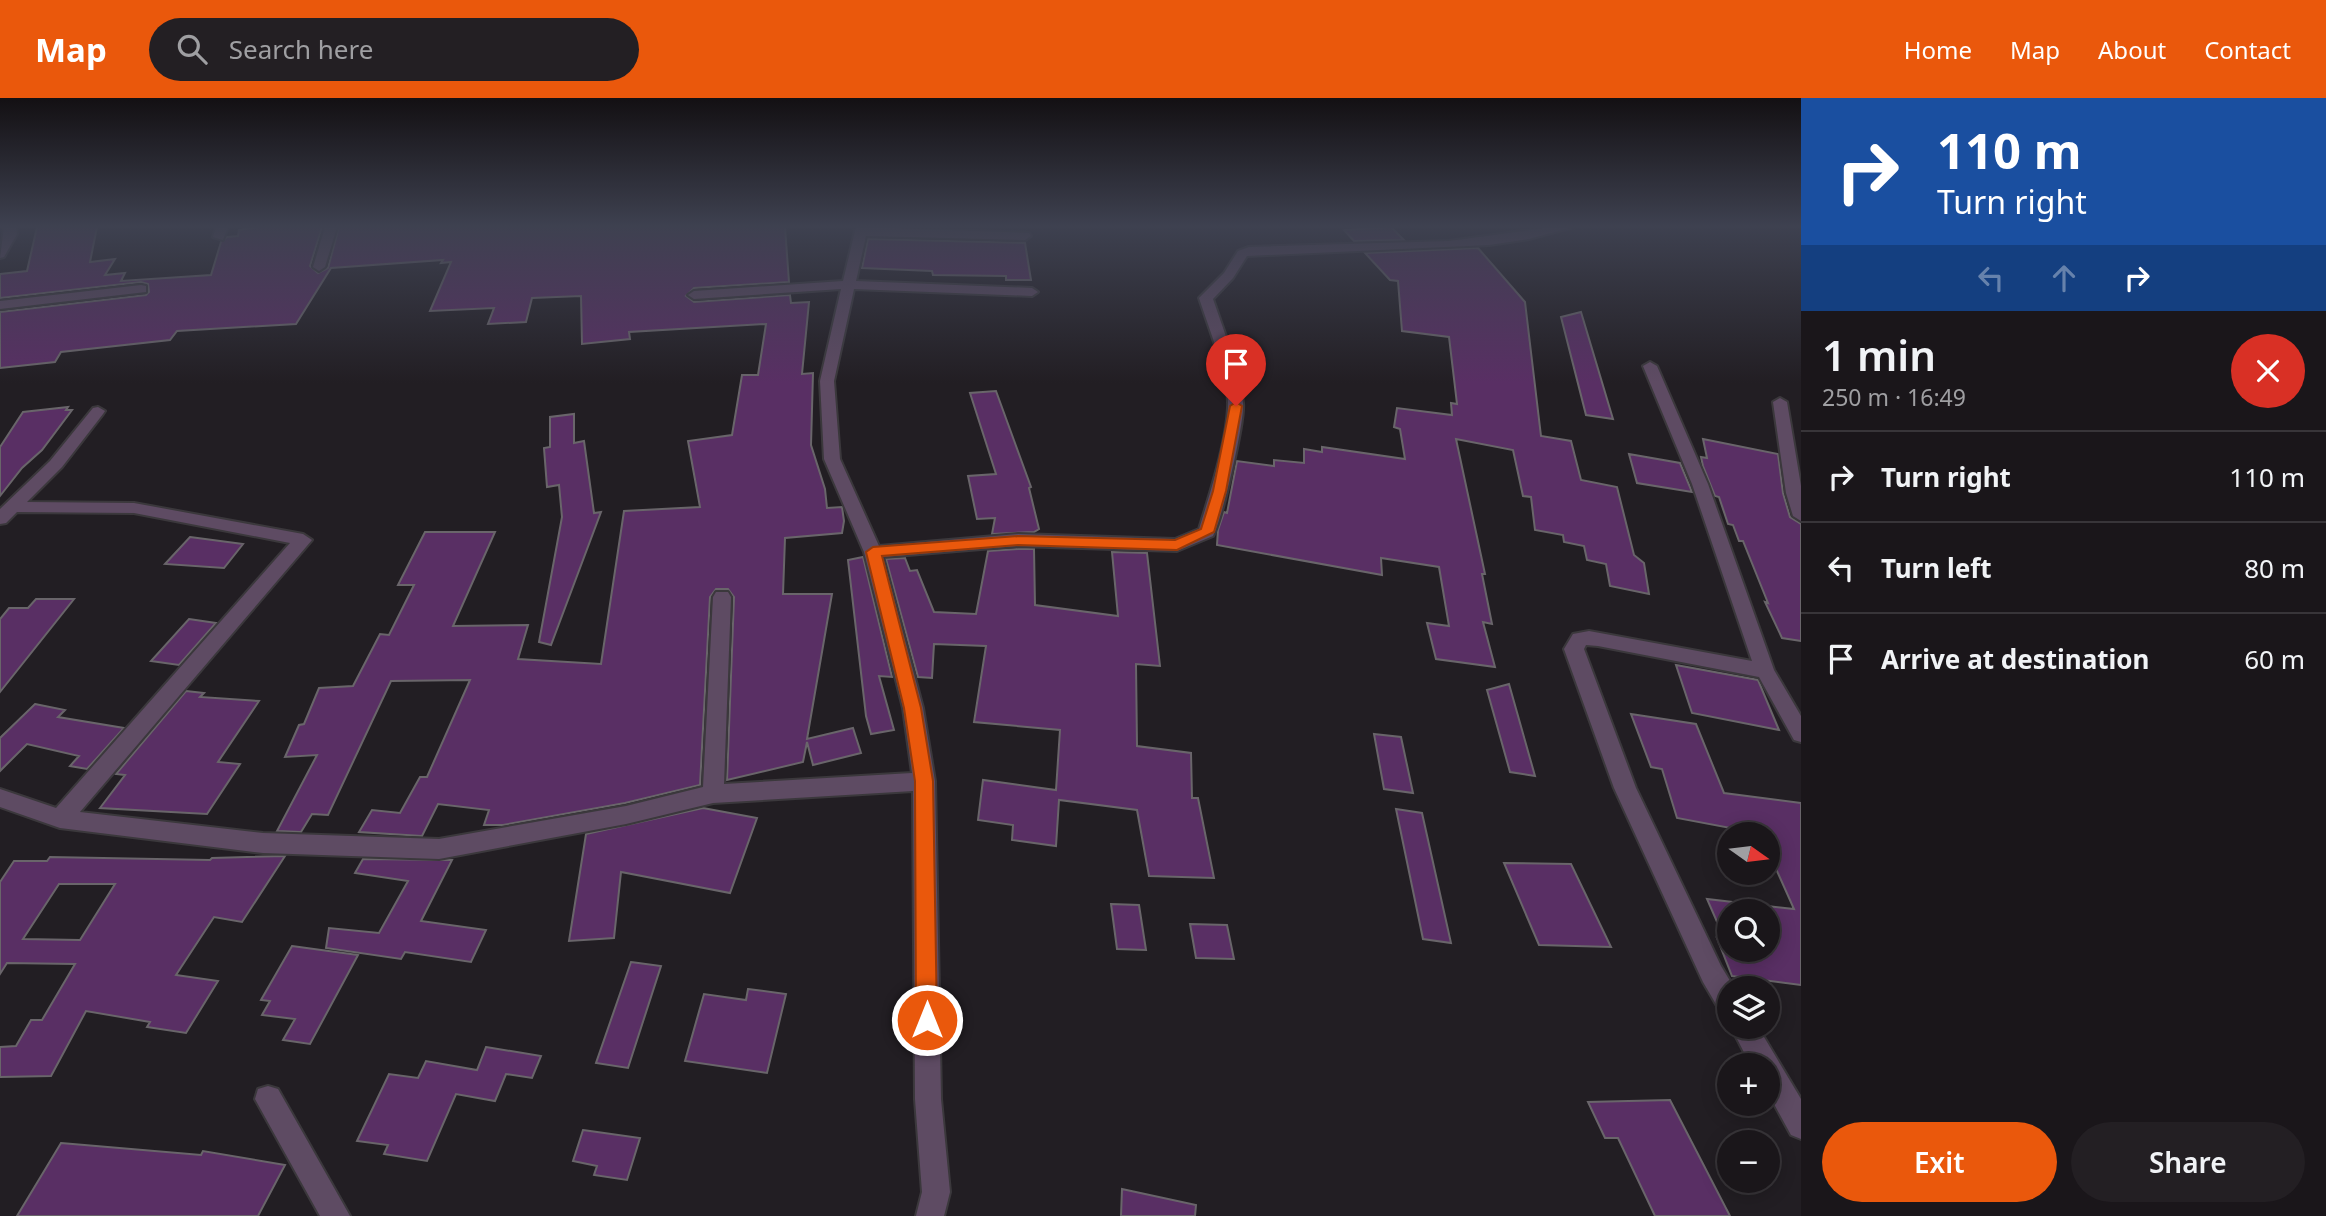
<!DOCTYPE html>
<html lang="en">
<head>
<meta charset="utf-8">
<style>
	:root { --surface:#1a161a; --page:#231f23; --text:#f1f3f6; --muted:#9f9fa2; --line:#383539; --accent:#ea580c }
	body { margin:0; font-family:"Noto Sans",sans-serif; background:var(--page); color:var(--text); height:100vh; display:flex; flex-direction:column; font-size:26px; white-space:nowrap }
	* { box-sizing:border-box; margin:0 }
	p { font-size:23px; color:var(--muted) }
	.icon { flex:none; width:38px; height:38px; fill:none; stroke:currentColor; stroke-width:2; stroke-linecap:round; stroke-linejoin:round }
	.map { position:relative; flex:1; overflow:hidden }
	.details { display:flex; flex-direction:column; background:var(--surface); width:525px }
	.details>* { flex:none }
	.hud { background:#1a4fa0; color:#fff; overflow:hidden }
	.needle { width:46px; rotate:104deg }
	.fabs { position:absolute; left:1717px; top:724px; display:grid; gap:14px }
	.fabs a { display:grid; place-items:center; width:63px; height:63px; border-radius:50%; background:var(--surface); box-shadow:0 4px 18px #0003,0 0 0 2px var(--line); font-size:35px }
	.pin { position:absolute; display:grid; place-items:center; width:60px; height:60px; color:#fff; margin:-72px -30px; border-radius:50% 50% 50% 0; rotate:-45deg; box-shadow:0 0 7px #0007 }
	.pin .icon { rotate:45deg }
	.me { position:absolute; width:77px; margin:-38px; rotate:0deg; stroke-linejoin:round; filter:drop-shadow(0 0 5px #0008) }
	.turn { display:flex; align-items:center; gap:24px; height:147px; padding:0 21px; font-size:32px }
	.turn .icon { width:91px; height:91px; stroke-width:2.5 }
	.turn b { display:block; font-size:49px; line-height:60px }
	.lanes { display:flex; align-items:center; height:66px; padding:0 21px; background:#0003; justify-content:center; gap:35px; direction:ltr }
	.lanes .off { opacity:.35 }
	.round { display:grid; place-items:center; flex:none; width:74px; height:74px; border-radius:37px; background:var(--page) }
	.headline { display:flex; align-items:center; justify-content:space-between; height:119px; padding:0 21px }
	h1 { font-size:42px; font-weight:600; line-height:52px }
	.primary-button { display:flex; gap:14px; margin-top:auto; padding:14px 21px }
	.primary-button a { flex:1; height:80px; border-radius:42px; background:var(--accent); color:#fff; font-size:28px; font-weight:600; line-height:80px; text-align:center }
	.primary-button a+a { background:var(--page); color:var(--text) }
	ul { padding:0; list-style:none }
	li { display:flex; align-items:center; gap:21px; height:91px; padding:0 21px; border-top:2px solid var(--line) }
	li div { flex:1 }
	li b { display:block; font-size:26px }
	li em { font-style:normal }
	header { display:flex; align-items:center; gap:42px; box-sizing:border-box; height:98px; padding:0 35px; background:var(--accent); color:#fff }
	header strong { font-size:33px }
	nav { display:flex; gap:38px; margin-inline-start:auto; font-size:24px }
	.search { width:490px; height:63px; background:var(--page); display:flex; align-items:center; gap:18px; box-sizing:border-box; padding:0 24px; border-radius:38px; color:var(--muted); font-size:26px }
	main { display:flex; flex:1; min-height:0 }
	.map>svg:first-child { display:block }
	.building { fill:#592f64; stroke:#69656a; stroke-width:2; fill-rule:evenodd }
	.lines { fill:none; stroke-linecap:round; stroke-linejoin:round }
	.minor-casing { stroke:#3b383c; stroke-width:4 }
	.minor { fill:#5e4b63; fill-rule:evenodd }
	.route { fill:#ea580c; stroke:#983908; stroke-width:2 }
</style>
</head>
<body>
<header>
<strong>Map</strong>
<div class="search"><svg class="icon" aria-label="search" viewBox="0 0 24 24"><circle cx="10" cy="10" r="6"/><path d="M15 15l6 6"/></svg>Search here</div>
<nav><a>Home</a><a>Map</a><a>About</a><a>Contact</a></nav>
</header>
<main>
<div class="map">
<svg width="1801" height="1118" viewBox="0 0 1801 1118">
	<rect width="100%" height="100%" fill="#221e23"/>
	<path class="building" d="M37,129H97L90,164L115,161L105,177L125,175L121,183L211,177L221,144L227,139L238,138L239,132L259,129H322L310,168L318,175L328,170L339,129H785L789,184L694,190L686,198L694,204L790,197L791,205L809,204L802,276L813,275L811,347L825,391L827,410L842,409L844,423L842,435L785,440L783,496H832L807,641L853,630L861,655L813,667L807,644L803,664L727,682L734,499L728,491H716L710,499L700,687L625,705L503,727H484L489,712L438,706L422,738L359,734L372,712L400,715L420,679H427L470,582L391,583L328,717L312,716L301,734L277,733L317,657L285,659L299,627L304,626L319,590L353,588L380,536L389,537L414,487H398L425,434H495L453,528L528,527L518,561L601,566L624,413L700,409L688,343L732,337L742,277H758L766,226L629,234L630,241L582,246L581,198L532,200L526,224L488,226L494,210L430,213L451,164L441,165L443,162L331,170L296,226L177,233L170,242L61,254L55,264L0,270V214L146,197L149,194L148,186L141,184L0,200V176L27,173Z
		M1391,129L1404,142L1354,143L1344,132Z
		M868,141L1025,145L1031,182H1006V178L933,177L932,173L862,170Z
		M1478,150L1525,204L1541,338L1571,343L1581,382L1617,389L1634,457L1644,465L1649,496L1610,488L1606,466L1587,462L1584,448L1564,444L1563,437L1535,432L1531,399L1523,398L1513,352L1456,341L1485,476H1482L1492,526L1483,524L1495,569L1436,561L1427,525L1449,528L1439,469L1381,460L1382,477L1217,447L1218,432L1224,414L1227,415L1237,363L1274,368V362L1304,365V351L1322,354V349L1405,361L1400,331L1394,329L1397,310L1452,317L1451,305L1457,306L1449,239L1402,233L1398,183L1390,182L1365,155Z
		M1581,214L1613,321L1586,317L1561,219Z
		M996,293L1031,389L1029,390L1039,431L1034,434L992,436L995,420L977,421L968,378L996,376L970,295Z
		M68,309L66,312H72L42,352L22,370L0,398V349L23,314Z
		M574,316V345L584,343L594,415L601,414L551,547L539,544L562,419L559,387L547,389L544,350L550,349V319Z
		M1703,341L1778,356L1783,395L1790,419L1801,426V543L1782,540L1765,504L1768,505L1743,443H1739L1733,427L1728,426L1719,399L1715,398L1703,368L1701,359L1707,360Z
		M1629,356L1680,365L1692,394L1637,385Z
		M190,439L243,446L224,470L165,466Z
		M1018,451H1034L1035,507L1118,518L1112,454L1147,455L1160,568L1136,566L1137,648L1191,655L1192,700H1198L1214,780L1149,778L1137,712L1059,702L1056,748L1012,742L1013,727L978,722L983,682L1056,692L1060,632L974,624L986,548L934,546L932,580L918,579L886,461L905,460L910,473L917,472L934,514L976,516L988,453Z
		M863,459L892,579L879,578L894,632L871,636L866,618L848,462Z
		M36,501H74L0,594V521L9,510H28Z
		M189,521L216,525L179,567L151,563Z
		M1676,567L1758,582L1779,632L1692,615Z
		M1509,586L1535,678L1510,674L1487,592Z
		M186,593L204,595L200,599L259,603L218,664L240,666L207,716L100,710L125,677L116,676Z
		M35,606L65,612L58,619L124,630L87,671L70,668L79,658L27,646L0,673V640Z
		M1631,616L1696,626L1724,695L1801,705V887L1732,878L1717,840L1725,842L1707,801L1794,811L1768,753V737L1677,720L1662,671L1651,669ZM1729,814H1768V852H1729Z
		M1374,636L1401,639L1413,695L1384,691Z
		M703,710L757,720L730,795L621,774L614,840L569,843L586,736Z
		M1396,711L1422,715L1451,845L1423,841Z
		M285,758L242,824L214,819L176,877L218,883L186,935L147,929L150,924L86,913L51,978L0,979V949L16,948L31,922H42L75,866L7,865L0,876V784L14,763H47L50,759L210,762L212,760ZM59,786H115L80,842L23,841Z
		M363,761L452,762L421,823L486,832L471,864L405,854L401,861L326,850L329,830L379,835L408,783L355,775Z
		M1504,765L1571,766L1611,849L1539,847Z
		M1111,806L1139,807L1146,852L1117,851Z
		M1190,826L1227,827L1234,861L1196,860Z
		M292,848L358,857L310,946L283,942L295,921L262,917L270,903L261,902Z
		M631,864L661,868L628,970L596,965Z
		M748,891L786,896L767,975L685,963L704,896L746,902Z
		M486,949L541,958L532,980L506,976L495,1003L456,996L427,1063L384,1056L388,1047L357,1043L389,976L418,980L426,963L477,972Z
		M1670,1002L1730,1118H1655L1618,1040H1605L1588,1004Z
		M583,1032L640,1040L627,1082L594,1077L597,1068L573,1063Z
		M61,1045L201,1057L203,1053L285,1067L258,1118H17Z
		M1122,1091L1196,1107L1195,1118H1121Z"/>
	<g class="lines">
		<g class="minor-casing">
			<path id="minor" d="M4,129H16L17,136L4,159L0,160Z
				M216,129H228L223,142L213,139Z
				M325,129H337L325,169L319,173L313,169Z
				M856,129L1029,135L1031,138L1025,142L866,138L856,183L1032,190L1038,194L1032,198L854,191L834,283L840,361L879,448L1018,436L1175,441L1199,431C1210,396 1226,345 1228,310C1230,282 1208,228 1199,200L1224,175L1238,153L1249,149L1449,143L1553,129H1573L1529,141L1489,147L1247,158L1233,180L1213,201C1224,234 1239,270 1243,305C1245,323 1222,422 1213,438L1177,453L1018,448L883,459L923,610L935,683L941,1001L950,1094L944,1118H916L922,1094L915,1001L913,693L713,705L626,726L439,761L263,755L60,730L0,709V691L56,710L290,445L134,415L17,414L6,425L0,426V411L50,363L93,310L98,309L105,313L103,316L62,369L27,404L134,405L303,436L312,442L80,714L263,735L439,741L626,708L703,689L713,499L716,494H728L731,499L724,686L912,675L903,610L864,454L824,361L820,283L841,191L694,201L688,197L694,193L843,183Z
				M141,187L146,188V194L0,211V203Z
				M1650,264L1657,268L1708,386L1774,572L1801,618V644L1794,642L1759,579L1598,548L1586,547L1584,551L1636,690L1721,868L1735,891H1729V916L1720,913L1703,884L1614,690L1564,551L1573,536L1589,533L1752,563L1692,386L1643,268Z
				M1780,300L1787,304L1801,388V423L1793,418L1786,395L1773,304Z
				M1731,929H1758L1801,1001V1041L1791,1037L1768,995V968H1751Z
				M268,988L278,991L350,1118H320L255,1001L258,991Z"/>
		</g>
		<use href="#minor" class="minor"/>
	</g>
	<linearGradient id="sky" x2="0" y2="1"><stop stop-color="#131013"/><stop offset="0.45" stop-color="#3e4150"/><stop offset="1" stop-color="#3e4150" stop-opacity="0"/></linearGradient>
	<rect width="1801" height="285" fill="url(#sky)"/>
	<path class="route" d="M1236,304L1242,308L1226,393L1214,434L1177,452L1018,447L882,458L921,610L933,683L937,922L934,929L927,932L919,929L916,922L915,683L904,610L866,454L873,449L1018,438L1175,442L1201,431L1213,393L1230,308Z"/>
</svg>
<div class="fabs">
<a><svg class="needle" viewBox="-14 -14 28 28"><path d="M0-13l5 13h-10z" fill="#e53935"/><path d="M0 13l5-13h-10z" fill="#9f9fa2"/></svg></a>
<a><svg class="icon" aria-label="search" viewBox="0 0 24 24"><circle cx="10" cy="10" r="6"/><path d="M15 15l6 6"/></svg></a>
<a><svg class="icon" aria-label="layers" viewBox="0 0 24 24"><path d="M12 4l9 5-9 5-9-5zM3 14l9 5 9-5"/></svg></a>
<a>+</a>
<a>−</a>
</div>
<div class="pin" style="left:1236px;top:308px;background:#d93025"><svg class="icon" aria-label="arrive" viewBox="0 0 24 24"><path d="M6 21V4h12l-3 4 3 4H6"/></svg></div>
<svg class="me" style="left:927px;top:922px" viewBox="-20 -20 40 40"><circle r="17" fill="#ea580c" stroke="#fff" stroke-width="3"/><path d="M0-11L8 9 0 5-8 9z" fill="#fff"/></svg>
</div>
<section class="details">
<div class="hud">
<div class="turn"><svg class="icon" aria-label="right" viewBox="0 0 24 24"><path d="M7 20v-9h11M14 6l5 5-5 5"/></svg><div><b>110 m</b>Turn right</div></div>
<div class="lanes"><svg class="icon off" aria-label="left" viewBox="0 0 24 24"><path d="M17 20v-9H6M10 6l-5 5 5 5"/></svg><svg class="icon off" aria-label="ahead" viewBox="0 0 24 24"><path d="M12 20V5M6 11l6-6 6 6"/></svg><svg class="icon" aria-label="right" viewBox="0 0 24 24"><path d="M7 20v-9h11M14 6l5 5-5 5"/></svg></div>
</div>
<div class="headline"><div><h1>1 min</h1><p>250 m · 16:49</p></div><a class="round" style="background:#d93025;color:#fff"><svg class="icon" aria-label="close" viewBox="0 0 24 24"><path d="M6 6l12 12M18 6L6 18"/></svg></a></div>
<ul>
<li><svg class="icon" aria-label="right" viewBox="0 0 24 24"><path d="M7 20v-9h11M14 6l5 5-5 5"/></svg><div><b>Turn right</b></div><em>110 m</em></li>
<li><svg class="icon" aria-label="left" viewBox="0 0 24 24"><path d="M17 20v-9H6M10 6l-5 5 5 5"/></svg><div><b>Turn left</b></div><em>80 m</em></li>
<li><svg class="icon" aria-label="arrive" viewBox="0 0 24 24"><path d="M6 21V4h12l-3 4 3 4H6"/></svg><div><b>Arrive at destination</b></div><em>60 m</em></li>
</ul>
<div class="primary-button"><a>Exit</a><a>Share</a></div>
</section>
</main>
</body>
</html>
